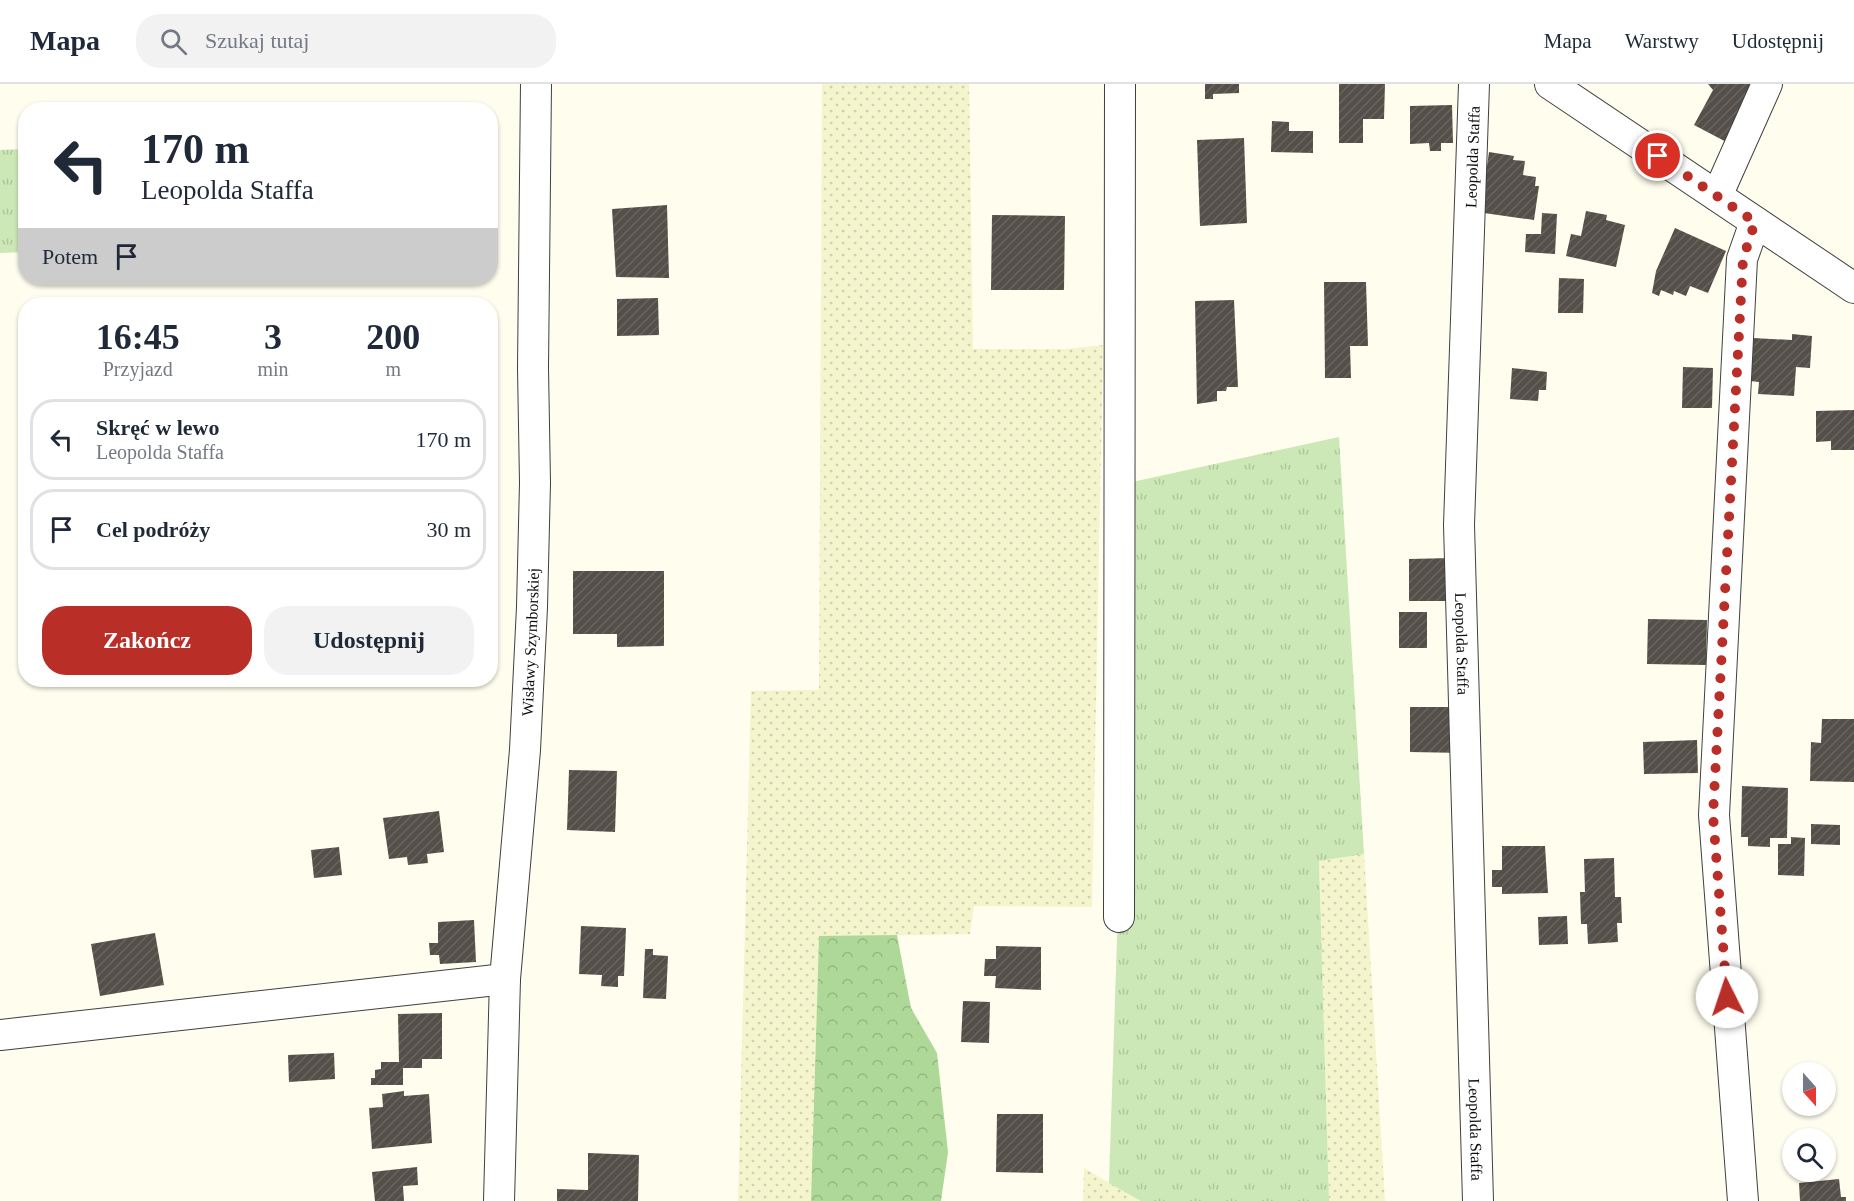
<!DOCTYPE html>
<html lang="pl">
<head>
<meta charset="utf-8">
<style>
	:root { --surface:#fff; --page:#f2f2f3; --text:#1f2937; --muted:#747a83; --line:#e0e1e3; --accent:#ba2e28 }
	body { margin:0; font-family:"Times New Roman",serif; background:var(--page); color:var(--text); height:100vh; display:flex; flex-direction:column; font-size:22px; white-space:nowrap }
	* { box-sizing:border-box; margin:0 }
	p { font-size:20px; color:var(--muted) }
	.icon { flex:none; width:33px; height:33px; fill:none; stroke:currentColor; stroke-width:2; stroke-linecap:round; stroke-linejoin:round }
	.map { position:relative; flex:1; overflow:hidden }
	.side { position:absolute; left:18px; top:213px; width:480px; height:390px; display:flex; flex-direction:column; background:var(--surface); border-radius:24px; box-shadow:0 2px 4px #0004 }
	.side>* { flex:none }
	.banner { position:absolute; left:18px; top:18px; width:480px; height:183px; border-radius:24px; box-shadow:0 2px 4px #0004; background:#fff; color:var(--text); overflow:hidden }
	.needle { width:39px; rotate:159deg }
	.fabs { position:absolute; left:1782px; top:978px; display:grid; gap:12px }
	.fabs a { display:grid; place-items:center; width:54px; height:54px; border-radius:50%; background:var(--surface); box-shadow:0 2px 4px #0004; font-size:30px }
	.pin { position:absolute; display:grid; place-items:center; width:51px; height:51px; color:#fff; margin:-26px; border:3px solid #fff; border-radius:50%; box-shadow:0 2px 6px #0007 }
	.me { position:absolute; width:66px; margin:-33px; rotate:356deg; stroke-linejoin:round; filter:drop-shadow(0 0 4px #0008) }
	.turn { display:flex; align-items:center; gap:21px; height:126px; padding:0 24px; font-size:27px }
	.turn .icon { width:78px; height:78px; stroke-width:2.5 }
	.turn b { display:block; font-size:42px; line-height:51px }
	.then { display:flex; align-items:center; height:57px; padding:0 24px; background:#0003; gap:12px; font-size:22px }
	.eta { display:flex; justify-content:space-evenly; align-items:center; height:102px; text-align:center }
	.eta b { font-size:36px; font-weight:700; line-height:42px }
	.primary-button { display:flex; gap:12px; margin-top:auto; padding:12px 24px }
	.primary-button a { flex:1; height:69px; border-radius:24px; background:var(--accent); color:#fff; font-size:24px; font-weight:700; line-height:69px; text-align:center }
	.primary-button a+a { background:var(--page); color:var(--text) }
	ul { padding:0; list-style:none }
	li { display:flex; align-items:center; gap:18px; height:81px; margin:0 12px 9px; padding:0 12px; border:3px solid var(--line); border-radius:24px }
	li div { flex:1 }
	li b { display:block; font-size:22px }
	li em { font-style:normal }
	header { display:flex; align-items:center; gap:36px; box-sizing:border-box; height:84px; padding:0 30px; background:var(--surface); border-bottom:2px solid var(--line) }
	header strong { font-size:28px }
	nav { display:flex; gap:33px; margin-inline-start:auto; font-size:21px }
	.search { width:420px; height:54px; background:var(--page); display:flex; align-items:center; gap:15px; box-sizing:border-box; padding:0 21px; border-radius:24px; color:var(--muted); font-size:22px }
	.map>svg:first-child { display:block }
	.farmland { fill:url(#farmland-dots) }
	.grass { fill:url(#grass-tufts) }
	.forest { fill:url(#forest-crowns) }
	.building { fill:url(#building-hatch) }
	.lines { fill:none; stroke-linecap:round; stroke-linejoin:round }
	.minor-casing { stroke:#404040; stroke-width:32 }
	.minor { stroke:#fff; stroke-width:30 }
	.route { stroke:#ba2e28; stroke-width:10; stroke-dasharray:0 18 }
	.labels { text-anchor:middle; stroke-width:6; stroke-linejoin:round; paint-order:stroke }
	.street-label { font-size:16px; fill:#0d0d0d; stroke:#fff }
</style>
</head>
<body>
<header>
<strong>Mapa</strong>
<div class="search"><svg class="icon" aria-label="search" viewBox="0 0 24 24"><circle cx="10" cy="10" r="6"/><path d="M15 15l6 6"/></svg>Szukaj tutaj</div>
<nav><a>Mapa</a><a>Warstwy</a><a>Udostępnij</a></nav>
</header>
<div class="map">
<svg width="1854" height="1117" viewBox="0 0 1854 1117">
	<defs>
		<pattern id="farmland-dots" width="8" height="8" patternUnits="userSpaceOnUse" patternTransform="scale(1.5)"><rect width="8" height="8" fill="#f4f4cd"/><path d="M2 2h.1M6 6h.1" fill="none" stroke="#d0d0af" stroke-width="1.8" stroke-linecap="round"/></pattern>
		<pattern id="grass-tufts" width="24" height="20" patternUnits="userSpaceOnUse" patternTransform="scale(1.5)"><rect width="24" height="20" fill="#cce8b7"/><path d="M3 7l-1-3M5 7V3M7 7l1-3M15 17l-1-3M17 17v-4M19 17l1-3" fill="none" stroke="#aec69c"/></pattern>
		<pattern id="forest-crowns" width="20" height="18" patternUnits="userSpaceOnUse" patternTransform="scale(1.5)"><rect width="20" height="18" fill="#aed897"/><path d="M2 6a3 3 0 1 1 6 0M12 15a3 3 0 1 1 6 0" fill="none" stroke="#94b881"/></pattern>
		<pattern id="building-hatch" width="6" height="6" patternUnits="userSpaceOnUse" patternTransform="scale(1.5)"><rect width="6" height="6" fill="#554f49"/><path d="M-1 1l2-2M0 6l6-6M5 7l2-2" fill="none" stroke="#68645f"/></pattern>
	</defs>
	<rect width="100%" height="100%" fill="#fffded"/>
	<path class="farmland" d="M822,0H969L973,265H1066L1103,261L1092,823L974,822L970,850L819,853L811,1117H738L751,607L819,606Z
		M1364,770L1385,1117H1329L1319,777Z
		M1084,1084L1141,1117H1083Z"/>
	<path class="grass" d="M23,65L25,168L0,169V66Z
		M1339,353L1364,770L1319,777L1329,1117H1141L1109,1099L1132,398Z"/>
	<path class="forest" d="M897,851L911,924L937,969L948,1068L941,1117H811L819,852Z"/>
	<path class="building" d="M1205,0H1239V9L1213,10V15H1205Z
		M1339,0H1385L1384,35H1363V59H1339Z
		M1708,0H1759L1732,61L1694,41L1713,6Z
		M1452,21L1453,59H1441V67H1430L1429,59L1410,60V22Z
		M1272,37L1289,38V47H1313V69L1271,68Z
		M1244,54L1247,139L1200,142L1197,56Z
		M1489,68L1514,72L1513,76L1525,77L1523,91L1536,93L1535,102H1539L1534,136L1484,129L1485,118L1482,117Z
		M667,121L669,194L616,193L612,125Z
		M1586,127L1607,131L1606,136L1625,141L1616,183L1566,172L1571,150L1581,152Z
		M1542,129L1557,130L1555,170L1525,168L1526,150H1541Z
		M992,131L1065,132L1064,206H991Z
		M1675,144L1726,167L1708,209L1690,202L1686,212L1674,207L1673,211L1661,206L1659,212L1652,209L1656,187Z
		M441,194H469V195L442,199Z
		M1559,194L1584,195L1583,229H1558Z
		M1324,198H1366L1368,262H1350L1351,294H1325Z
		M658,214L659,251L617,252V215Z
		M1234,216L1238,303H1227L1226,307H1217V317L1197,320L1195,217Z
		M1792,250L1812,252L1810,284L1796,283L1794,312L1758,310L1759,298L1750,297L1753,254L1792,256Z
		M1683,283L1713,284L1712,324H1682Z
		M1512,284L1547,288L1546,306H1539L1538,317L1510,315Z
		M1854,326V366H1831V357L1816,358V327Z
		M1451,474L1450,517H1409V475Z
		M573,487H664V562L617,563V550H573Z
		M1399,528H1427V564H1399Z
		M1648,535L1707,536L1706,581L1647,580Z
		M1410,623H1455L1464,669L1410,668Z
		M1822,635H1854V698L1810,697L1811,658L1821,659Z
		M1697,656L1698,689L1644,690L1643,658Z
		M569,686L617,687L615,748L567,746Z
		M1742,702L1788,704L1787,754H1770V763L1748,762V753H1741Z
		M439,727L444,768L427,770L428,779L408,781L407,773L389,775L383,734Z
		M1811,740L1840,741V761L1811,760Z
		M1791,753L1805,754L1804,792L1778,791V760H1791Z
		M1502,762H1545L1548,809L1502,810V803H1492V786H1502Z
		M339,763L342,791L314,794L311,766Z
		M1614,774L1615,813H1621L1622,839H1617L1618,858L1588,860L1587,840H1581L1580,808H1585L1584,775Z
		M1567,832L1568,860L1539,861L1538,833Z
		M474,836L476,878L440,880L439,871H430L429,859H438V838Z
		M581,842L626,844L624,892H618V903L601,902L602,891L579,890Z
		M155,849L164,901L100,912L91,860Z
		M996,862L1041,863V906L995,904L996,892H984L985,875H996Z
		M645,865H653V871L668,872L666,915L643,914Z
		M963,917L990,918L989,959L961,958Z
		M442,929V975H422V984H403V1001H371V994H375V986L381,985V978H399L398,930Z
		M334,969L335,995L289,998L288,971Z
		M404,1007V1012L429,1010L432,1059L372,1065L369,1024L383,1023L382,1010Z
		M997,1030H1043V1089L996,1088Z
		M588,1069L639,1071L638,1117H557V1105L588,1106Z
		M417,1083L418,1101L403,1102L404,1117H375L372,1088Z
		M1839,1095L1841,1113H1846V1117H1800L1799,1099Z"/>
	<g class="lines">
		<g class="minor-casing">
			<g id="minor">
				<path id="s1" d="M1474,0L1459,441L1478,1117"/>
				<path d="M1550,0L1854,204"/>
				<path d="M1717,112L1767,0"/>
				<path d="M1119,833L1120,0"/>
				<path d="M0,951L505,895"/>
				<path id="s2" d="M499,1117L505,895L525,666L532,523L535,399L533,284L536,0"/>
				<path d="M1743,1117L1714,731L1742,175L1755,138"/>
			</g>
		</g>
		<use href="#minor" class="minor"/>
	</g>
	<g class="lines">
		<path class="route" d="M1658,72L1755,138L1743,175L1713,731L1727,913"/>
	</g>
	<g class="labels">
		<g class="street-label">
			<text transform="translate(1472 73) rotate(-88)" y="6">Leopolda Staffa</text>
			<text dy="6" stroke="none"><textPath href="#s1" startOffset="560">Leopolda Staffa</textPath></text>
			<text dy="6" stroke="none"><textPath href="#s2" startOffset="560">Wisławy Szymborskiej</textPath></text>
			<text dy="6" stroke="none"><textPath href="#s1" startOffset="1046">Leopolda Staffa</textPath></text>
		</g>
	</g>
</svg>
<div class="fabs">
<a><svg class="needle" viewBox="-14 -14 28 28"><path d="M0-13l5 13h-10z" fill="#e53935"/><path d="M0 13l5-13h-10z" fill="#747a83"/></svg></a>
<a><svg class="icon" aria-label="search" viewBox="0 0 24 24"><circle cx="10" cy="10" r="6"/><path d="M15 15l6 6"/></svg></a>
</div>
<div class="pin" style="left:1658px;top:72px;background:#d93025"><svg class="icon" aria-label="arrive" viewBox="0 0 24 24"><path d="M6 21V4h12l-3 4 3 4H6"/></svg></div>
<svg class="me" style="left:1727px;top:913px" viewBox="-20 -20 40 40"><circle r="19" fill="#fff"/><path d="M0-13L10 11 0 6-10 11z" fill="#ba2e28"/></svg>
<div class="banner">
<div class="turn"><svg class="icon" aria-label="left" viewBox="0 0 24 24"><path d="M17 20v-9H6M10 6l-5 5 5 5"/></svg><div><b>170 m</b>Leopolda Staffa</div></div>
<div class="then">Potem<svg class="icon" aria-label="arrive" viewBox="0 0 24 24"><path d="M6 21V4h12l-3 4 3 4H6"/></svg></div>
</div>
<section class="side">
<div class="eta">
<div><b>16:45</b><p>Przyjazd</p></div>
<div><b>3</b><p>min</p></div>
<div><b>200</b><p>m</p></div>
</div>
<ul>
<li><svg class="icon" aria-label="left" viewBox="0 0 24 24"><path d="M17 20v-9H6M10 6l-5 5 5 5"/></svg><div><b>Skręć w lewo</b><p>Leopolda Staffa</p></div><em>170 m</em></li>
<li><svg class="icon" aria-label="arrive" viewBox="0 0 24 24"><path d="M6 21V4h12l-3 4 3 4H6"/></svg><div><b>Cel podróży</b></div><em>30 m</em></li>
</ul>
<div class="primary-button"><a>Zakończ</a><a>Udostępnij</a></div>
</section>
</div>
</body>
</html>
